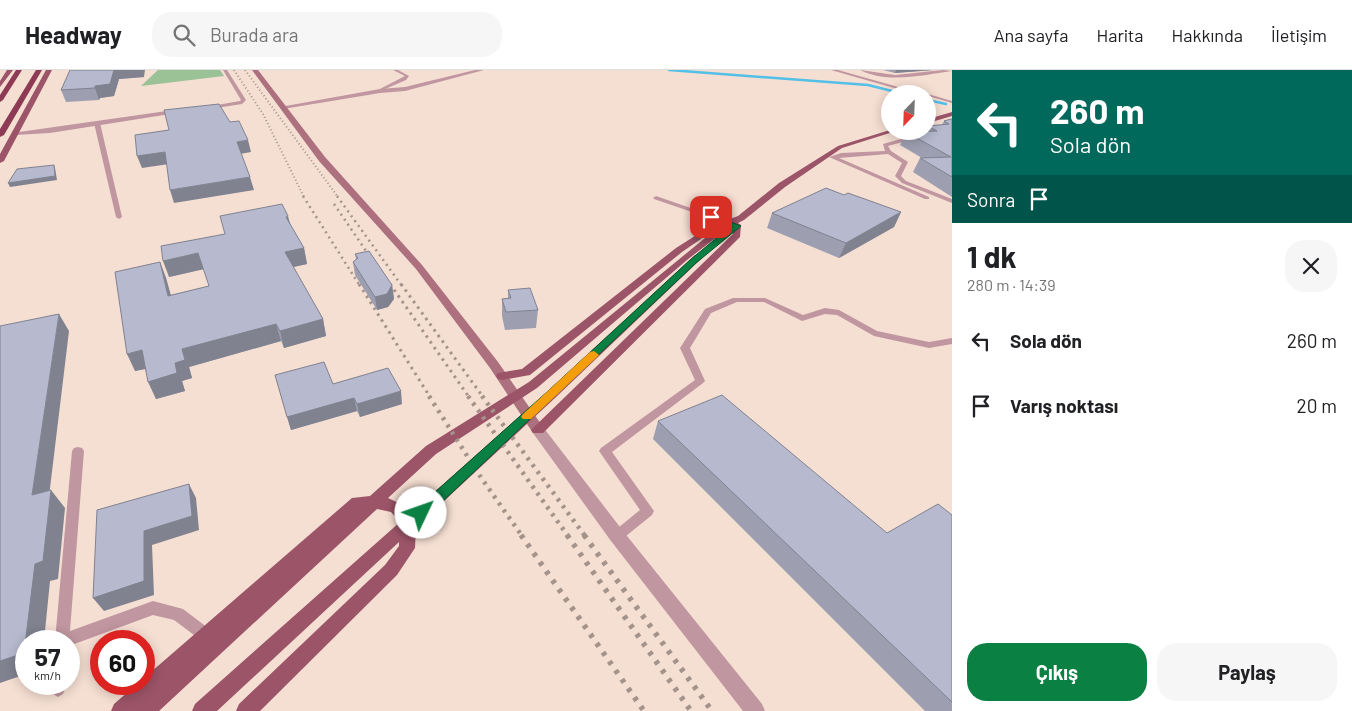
<!DOCTYPE html>
<html lang="tr">
<head>
<meta charset="utf-8">
<style>
	:root { --surface:#fff; --page:#f6f6f6; --text:#202124; --muted:#757577; --line:#e0e0e0; --accent:#0b8043 }
	body { margin:0; font-family:Barlow,sans-serif; background:var(--page); color:var(--text); height:100vh; display:flex; flex-direction:column; font-size:19px; white-space:nowrap }
	* { box-sizing:border-box; margin:0 }
	p { font-size:16px; color:var(--muted) }
	.icon { flex:none; width:28px; height:28px; fill:none; stroke:currentColor; stroke-width:2; stroke-linecap:round; stroke-linejoin:round }
	.map { position:relative; flex:1; overflow:hidden }
	.side { display:flex; flex-direction:column; background:var(--surface); width:400px }
	.side>* { flex:none }
	.guide { background:#00695c; color:#fff; overflow:hidden }
	.needle { width:32px; rotate:203deg }
	.fabs { position:absolute; left:881px; top:15px; display:grid; gap:10px }
	.fabs a { display:grid; place-items:center; width:55px; height:55px; border-radius:50%; background:var(--surface); box-shadow:0 2px 12px #0003; font-size:25px }
	.speed { position:absolute; left:15px; top:560px; display:flex; gap:10px; font-size:25px; font-weight:700; text-align:center }
	.speed>* { display:grid; place-content:center; width:65px; height:65px; border-radius:50%; background:var(--surface); box-shadow:0 2px 12px #0003; line-height:1 }
	.speed small { font-size:12px; font-weight:400 }
	.speed .limit { border:8px solid #d22; background:#fff; color:#111 }
	.pin { position:absolute; display:grid; place-items:center; width:42px; height:42px; color:#fff; margin:-21px; border-radius:10px; box-shadow:0 2px 8px #0006 }
	.me { position:absolute; width:55px; margin:-28px; rotate:48deg; stroke-linejoin:round; filter:drop-shadow(0 0 4px #0008) }
	.turn { display:flex; align-items:center; gap:18px; height:105px; padding:0 15px; font-size:22px }
	.turn .icon { width:65px; height:65px; stroke-width:2.5 }
	.turn b { display:block; font-size:35px; line-height:42px }
	.then { display:flex; align-items:center; height:48px; padding:0 15px; background:#0003; gap:10px; font-size:19px }
	.round { display:grid; place-items:center; flex:none; width:52px; height:52px; border-radius:20px; background:var(--page) }
	.overview { display:flex; align-items:center; justify-content:space-between; height:85px; padding:0 15px }
	h1 { font-size:30px; font-weight:700; line-height:38px }
	.cta { display:flex; gap:10px; margin-top:auto; padding:10px 15px }
	.cta a { flex:1; height:58px; border-radius:20px; background:var(--accent); color:#fff; font-size:20px; font-weight:700; line-height:58px; text-align:center }
	.cta a+a { background:var(--page); color:var(--text) }
	ul { padding:0; list-style:none }
	li { display:flex; align-items:center; gap:15px; height:65px; padding:0 15px }
	li div { flex:1 }
	li b { display:block; font-size:19px }
	li em { font-style:normal }
	header { display:flex; align-items:center; gap:30px; box-sizing:border-box; height:70px; padding:0 25px; background:var(--surface); border-bottom:1px solid var(--line) }
	header strong { font-size:24px }
	nav { display:flex; gap:28px; margin-inline-start:auto; font-size:18px }
	.search { width:350px; height:45px; background:var(--page); display:flex; align-items:center; gap:12px; box-sizing:border-box; padding:0 18px; border-radius:20px; color:var(--muted); font-size:19px }
	main { display:flex; flex:1; min-height:0 }
	.map>svg:first-child { display:block }
	.green { fill:#9bc197 }
	.lines { fill:none; stroke-linecap:round; stroke-linejoin:round }
	.stream { stroke:#53c0e8; stroke-width:2.5 }
	.lane { fill:#c096a0; fill-rule:evenodd }
	.street { fill:#c096a0; fill-rule:evenodd }
	.secondary { fill:#ac707f; fill-rule:evenodd }
	.primary { fill:#9c5468; fill-rule:evenodd }
	.highway { fill:#8d3b54; fill-rule:evenodd }
	.rail-far4 { stroke:#a4938a; stroke-width:2; stroke-dasharray:1 2.5; stroke-linecap:butt }
	.rail-far3 { stroke:#a4938a; stroke-width:2.5; stroke-dasharray:2 4; stroke-linecap:butt }
	.rail-far2 { stroke:#a4938a; stroke-width:3; stroke-dasharray:2.5 4.5; stroke-linecap:butt }
	.rail-far1 { stroke:#a4938a; stroke-width:4.5; stroke-dasharray:3 5.5; stroke-linecap:butt }
	.rail { stroke:#a4938a; stroke-width:5.5; stroke-dasharray:4 7; stroke-linecap:butt }
	.wall { fill:#9d9fb1 }
	.shaded-wall { fill:#808290 }
	.building { fill:#b7b9ce; stroke:#808290 }
	.route { fill:#0b8043; stroke:#07532c }
	.slow { fill:#f59e0b }
</style>
</head>
<body>
<header>
<strong>Headway</strong>
<div class="search"><svg class="icon" aria-label="search" viewBox="0 0 24 24"><circle cx="10" cy="10" r="6"/><path d="M15 15l6 6"/></svg>Burada ara</div>
<nav><a>Ana sayfa</a><a>Harita</a><a>Hakkında</a><a>İletişim</a></nav>
</header>
<main>
<div class="map">
<svg width="952" height="641" viewBox="0 0 952 641">
	<rect width="100%" height="100%" fill="#f5ded2"/>
	<path class="green" d="M158,0H220L224,6L141,16Z"/>
	<g class="lines">
		<path class="stream" d="M669,0L868,15L904,24
			M928,30L946,34"/>
		<path class="lane" d="M223,0H227L246,30L242,34L238,33L241,30Z
			M393,0H398L409,6L406,10L378,22V20L405,6Z
			M831,0H838L923,24H915Z
			M860,0L895,5L943,0L952,1C923,5 888,14 860,0Z
			M928,24L952,31V33L928,26Z
			M97,51L100,53L122,147L119,149L116,147L94,53Z
			M915,65L917,66V68L888,76L891,81L908,92L901,106L906,111L952,129V133L902,113L895,106L902,93L888,84L839,88L929,127V129H925L829,87L841,83L885,81L883,74Z
			M656,126L731,152L732,153L727,154L654,129L653,128Z
			M733,228H765L803,245L825,238L839,240L877,261L929,272L952,268V274L929,278L874,266L837,245L825,244L802,251L764,232H737L711,243L690,278L705,311L703,313L612,382L654,441L652,445L621,470L617,471L613,470L611,466L613,462L640,440L599,381L601,378L695,310L680,278L705,239Z
			M78,377L82,378L84,381L70,561L153,531L183,539L212,561L214,566L212,571L207,573L202,571L174,550L153,545L69,576V571H55L72,381L74,378Z
			M51,614H67L63,624L58,627L53,624L50,619Z"/>
		<path class="street" d="M475,0H484L405,21L380,23L283,39L280,37L380,19L405,17Z
			M240,31L242,34L203,40L200,38Z
			M181,39L183,42L50,63L15,65L12,63Z
			M538,355L543,357L623,461L762,634L765,641H743L611,471L533,363L531,360L533,357Z"/>
		<path class="secondary" d="M252,0H258L325,87L422,195L498,292L543,357L545,360L543,363H533L490,298L416,199L319,91Z"/>
		<path class="primary" d="M7,0H13L0,17V11Z
			M46,0H52L4,91L0,93V84Z
			M952,42V46L928,53V49Z
			M890,60L896,61L842,78L785,117L744,150L738,153L741,155L740,167L543,363H533L531,360L733,164V157L731,156L687,190L537,318L436,384L388,428L401,434L412,442L547,322L695,185H701V189L555,328L416,457L415,478L397,505L260,641H236L239,634L385,495L399,476V472L217,641H192L195,634L400,452L391,442L377,439L159,641H111L114,634L137,614H144V608L352,428L370,426L426,376L529,312L721,155L722,152L738,146L779,113L838,76Z
			M698,164L702,167L701,169L682,182L530,305L502,310L498,309L496,306L498,303L522,299L676,178Z"/>
		<path class="highway" d="M16,0H22L3,30L0,32V25Z
			M36,0H42L4,65L0,67V59Z"/>
		<path class="rail-far4" d="M234,0L263,44L304,127
			M245,0L338,127"/>
		<path class="rail-far3" d="M303,126L360,216
			M337,126L402,216
			M334,134L375,194
			M385,208L390,216"/>
		<path class="rail-far2" d="M359,214L430,327
			M390,214L469,327
			M401,214L483,327"/>
		<path class="rail-far1" d="M429,326L480,406L522,466
			M468,326L568,466
			M482,326L585,466"/>
		<path class="rail" d="M521,465L644,641
			M567,465L691,641
			M584,465L712,641"/>
	</g>
	<path class="wall" d="M70,0L144,7L119,9L114,26L100,28L99,30L66,32L61,20Z
		M883,0H933L895,3Z
		M952,49V127L913,102L920,88H922L900,75L906,62L928,61V56L942,55L944,51Z
		M844,125L901,142L894,157L839,188L767,158L772,143Z
		M290,155L304,178L307,194L293,197L323,249L326,266L284,278L281,271L189,297L192,308L182,311L185,321L156,329L145,299L135,301L160,192L166,208L171,225L209,216L204,199L169,207Z
		M355,184L392,215L394,229L388,237L377,240L355,205L353,192L356,189Z
		M508,220L538,240L536,258L505,260L502,246V229L508,228Z
		M275,305L333,314L402,334L360,347L357,341L291,360Z
		M658,351L887,463L952,445V641H925L653,369Z"/>
	<path class="shaded-wall" d="M114,0H145L144,7L119,9L114,26L100,28L99,30L95,18V16Z
		M896,0H933L895,3Z
		M248,70L251,82L240,84L237,72Z
		M165,82L169,94L142,98L137,86Z
		M54,95L55,98L57,110L10,117L8,113Z
		M250,107L254,120L174,133L170,120Z
		M901,142L894,157L839,188L846,173Z
		M288,146L292,161L286,147Z
		M304,178L307,194L289,198L285,182Z
		M198,183L204,199L169,207L163,191Z
		M160,192L166,208L175,243L168,226Z
		M392,215L394,229L388,237L377,240L375,227Z
		M59,244L69,261L47,443L32,425Z
		M323,249L326,266L284,278L280,261Z
		M276,254L281,271L189,297L192,308L182,311L185,321L156,329L148,312L175,293L182,279Z
		M142,280L150,298L135,301L127,284Z
		M401,321L402,334L360,347L357,334Z
		M354,328L357,341L291,360L287,347Z
		M189,414L196,428L199,460L152,475L154,525L104,541L93,528L144,461Z
		M51,420L65,438L58,509L50,511L44,571H26V604L0,613V591Z"/>
	<path class="building" d="M70,0H114L110,14L95,16V18L61,20Z
		M219,34L230,52L239,51L248,70L237,72L250,107L170,120L165,82L137,86L135,65L169,60L164,40Z
		M951,49H952V107L920,88L951,87L906,62L937,61L928,56L949,54L944,51Z
		M54,95L55,106L8,113L17,99Z
		M826,118L844,125L848,123L901,142L846,173L772,143Z
		M282,134L288,146L286,147L304,178L285,182L323,249L280,261L276,254L182,279L185,290L175,293L177,303L148,312L142,280L127,284L115,202L160,192L168,226L209,216L198,183L163,191L161,176L225,164L220,146Z
		M369,181L392,215L387,224L375,227L353,192L358,188L355,184Z
		M530,218L538,240L506,242L502,229L511,228L508,220Z
		M59,244L32,425L51,420L43,491L35,494L24,583L0,591V256Z
		M324,292L333,314L388,298L401,321L357,334L354,328L287,347L275,305Z
		M722,325L887,463L938,434L952,445V632L658,351Z
		M189,414L192,446L144,461V511L93,528L97,440Z"/>
	<path class="route" d="M708,145H713L741,156L696,193L426,447L421,448L416,447L414,443L416,439L547,322L690,190L731,156L708,148Z"/>
	<path class="slow" d="M594,281L599,285L597,287L531,349H523L521,347L523,344L590,282Z"/>
</svg>
<div class="fabs">
<a><svg class="needle" viewBox="-14 -14 28 28"><path d="M0-13l5 13h-10z" fill="#e53935"/><path d="M0 13l5-13h-10z" fill="#757577"/></svg></a>
</div>
<div class="speed"><div>57<small>km/h</small></div><div class="limit">60</div></div>
<div class="pin" style="left:711px;top:147px;background:#d93025"><svg class="icon" aria-label="arrive" viewBox="0 0 24 24"><path d="M6 21V4h12l-3 4 3 4H6"/></svg></div>
<svg class="me" style="left:421px;top:443px" viewBox="-20 -20 40 40"><circle r="19" fill="#fff"/><path d="M0-13L10 11 0 6-10 11z" fill="#0b8043"/></svg>
</div>
<section class="side">
<div class="guide">
<div class="turn"><svg class="icon" aria-label="left" viewBox="0 0 24 24"><path d="M17 20v-9H6M10 6l-5 5 5 5"/></svg><div><b>260 m</b>Sola dön</div></div>
<div class="then">Sonra<svg class="icon" aria-label="arrive" viewBox="0 0 24 24"><path d="M6 21V4h12l-3 4 3 4H6"/></svg></div>
</div>
<div class="overview"><div><h1>1 dk</h1><p>280 m · 14:39</p></div><a class="round"><svg class="icon" aria-label="close" viewBox="0 0 24 24"><path d="M6 6l12 12M18 6L6 18"/></svg></a></div>
<ul>
<li><svg class="icon" aria-label="left" viewBox="0 0 24 24"><path d="M17 20v-9H6M10 6l-5 5 5 5"/></svg><div><b>Sola dön</b></div><em>260 m</em></li>
<li><svg class="icon" aria-label="arrive" viewBox="0 0 24 24"><path d="M6 21V4h12l-3 4 3 4H6"/></svg><div><b>Varış noktası</b></div><em>20 m</em></li>
</ul>
<div class="cta"><a>Çıkış</a><a>Paylaş</a></div>
</section>
</main>
</body>
</html>
